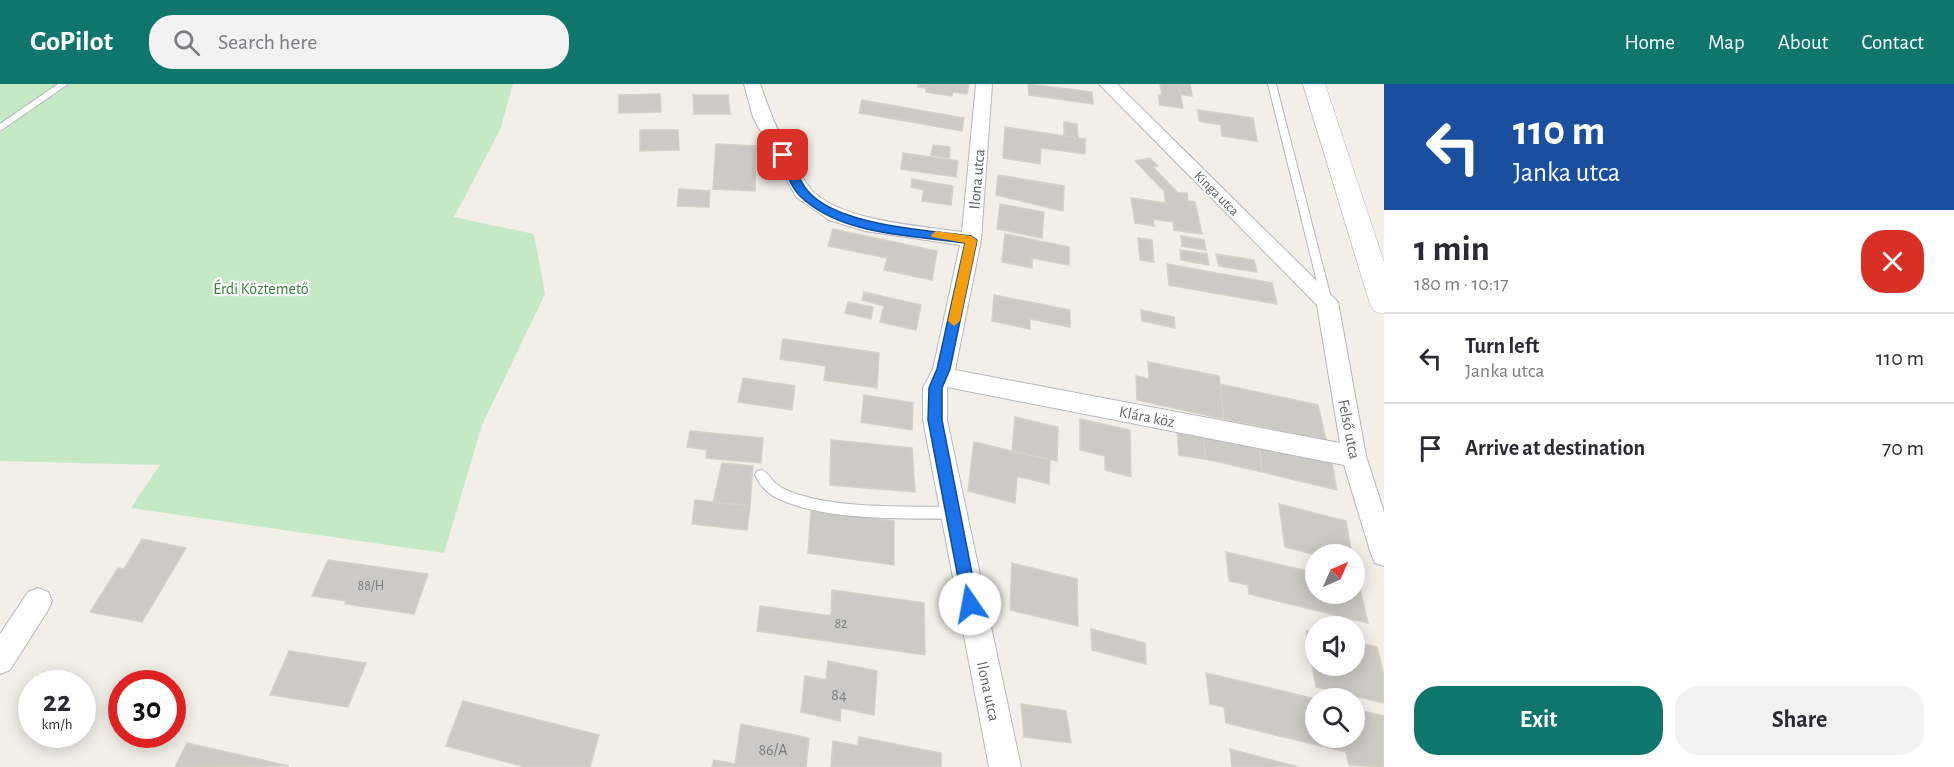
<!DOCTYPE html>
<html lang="en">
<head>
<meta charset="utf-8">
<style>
	:root { --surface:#fff; --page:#f2f2f3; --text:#2b2b33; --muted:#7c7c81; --line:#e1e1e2; --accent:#0f766e }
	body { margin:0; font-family:"Alegreya Sans",sans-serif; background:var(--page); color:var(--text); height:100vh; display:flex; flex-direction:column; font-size:22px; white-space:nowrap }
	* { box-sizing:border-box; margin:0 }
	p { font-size:20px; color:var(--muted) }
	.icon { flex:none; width:33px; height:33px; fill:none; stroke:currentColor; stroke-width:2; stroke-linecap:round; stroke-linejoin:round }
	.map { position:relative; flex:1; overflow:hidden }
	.side { display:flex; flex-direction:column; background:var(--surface); width:570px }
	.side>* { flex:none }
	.banner { background:#1a4fa0; color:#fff; overflow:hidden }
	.needle { width:39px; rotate:45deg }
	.buttons { position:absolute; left:1305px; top:460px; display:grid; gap:12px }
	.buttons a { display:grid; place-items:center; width:60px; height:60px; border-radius:50%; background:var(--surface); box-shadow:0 3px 15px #0003; font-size:30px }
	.speed { position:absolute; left:18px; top:586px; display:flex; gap:12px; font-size:30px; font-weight:700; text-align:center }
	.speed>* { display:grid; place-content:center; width:78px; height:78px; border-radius:50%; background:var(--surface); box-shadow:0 3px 15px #0003; line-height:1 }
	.speed small { font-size:15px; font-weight:400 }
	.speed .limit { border:9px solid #d22; background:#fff; color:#111 }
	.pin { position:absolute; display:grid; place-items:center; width:51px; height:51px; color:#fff; margin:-26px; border-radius:12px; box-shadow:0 3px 9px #0006 }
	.me { position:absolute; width:66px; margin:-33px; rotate:348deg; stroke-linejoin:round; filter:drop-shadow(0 0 4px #0008) }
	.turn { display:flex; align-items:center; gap:21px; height:126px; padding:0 30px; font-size:27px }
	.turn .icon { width:78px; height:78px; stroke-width:2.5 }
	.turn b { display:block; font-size:42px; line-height:51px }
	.round { display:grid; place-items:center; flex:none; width:63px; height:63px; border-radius:24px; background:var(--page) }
	.summary { display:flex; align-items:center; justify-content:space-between; height:102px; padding:0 30px }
	h1 { font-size:36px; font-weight:700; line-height:45px }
	.action { display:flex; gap:12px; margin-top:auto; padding:12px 30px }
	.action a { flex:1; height:69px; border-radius:24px; background:var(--accent); color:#fff; font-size:24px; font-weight:700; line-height:69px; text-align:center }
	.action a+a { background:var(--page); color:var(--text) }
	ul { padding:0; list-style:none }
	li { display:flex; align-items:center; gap:18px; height:90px; padding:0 30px; border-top:2px solid var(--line) }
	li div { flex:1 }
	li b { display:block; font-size:22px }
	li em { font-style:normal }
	header { display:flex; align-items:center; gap:36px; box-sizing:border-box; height:84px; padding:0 30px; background:var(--accent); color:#fff }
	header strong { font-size:28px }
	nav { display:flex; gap:33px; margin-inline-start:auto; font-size:21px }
	.search { width:420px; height:54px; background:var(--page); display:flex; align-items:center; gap:15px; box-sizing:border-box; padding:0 21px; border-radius:24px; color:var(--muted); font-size:22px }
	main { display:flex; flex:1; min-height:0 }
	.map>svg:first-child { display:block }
	.green { fill:#c5e8c5 }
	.building { fill:#cccac5; stroke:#d6d1c6; stroke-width:1.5 }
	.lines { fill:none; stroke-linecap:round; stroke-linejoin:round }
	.service-casing { stroke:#b5b8bc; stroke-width:2 }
	.minor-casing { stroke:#b5b8bc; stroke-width:2 }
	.tertiary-casing { stroke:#b5b8bc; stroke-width:1 }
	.service { fill:#fff; fill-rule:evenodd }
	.minor { fill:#fff; fill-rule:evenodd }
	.tertiary { fill:#fff; fill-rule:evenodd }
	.route { fill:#1a73e8; stroke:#114b97; stroke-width:1.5 }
	.slow { fill:#f59e0b }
	.labels { text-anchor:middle; stroke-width:4.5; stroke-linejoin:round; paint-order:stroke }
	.far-street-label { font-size:14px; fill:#5f6368; stroke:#fff }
	.number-label { font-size:14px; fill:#7a7d7f }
	.street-label { font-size:16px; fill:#5f6368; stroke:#fff }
	.park-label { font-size:16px; fill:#348238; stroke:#fff }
	.near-number-label { font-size:16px; fill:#7a7d7f }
</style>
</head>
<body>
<header>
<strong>GoPilot</strong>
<div class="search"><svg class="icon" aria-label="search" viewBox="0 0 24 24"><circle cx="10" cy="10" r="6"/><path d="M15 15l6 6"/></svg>Search here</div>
<nav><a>Home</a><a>Map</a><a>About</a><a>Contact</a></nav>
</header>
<main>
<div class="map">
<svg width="1384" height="683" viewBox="0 0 1384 683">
	<rect width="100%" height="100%" fill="#f1efe8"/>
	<path class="green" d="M0,0H513L500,46L454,133L534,150L545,210L482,341L444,469L131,424L160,381L0,377Z"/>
	<path class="building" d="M918,0H969L967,10L953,8L952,12L926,8V4L918,3Z
		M1028,0L1092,8L1093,20L1029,11Z
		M1160,0H1178L1183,24L1160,21L1158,11H1162Z
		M1178,0H1190L1192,12L1180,10Z
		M660,10L661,28L619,29V11Z
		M693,11H728L730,30H694Z
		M862,16L964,34L962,47L859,29Z
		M1198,26L1253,34L1257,57L1222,52L1221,41L1199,37Z
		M1064,38L1077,40L1078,54L1064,52Z
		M1005,43L1085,55V70L1041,64L1040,80L1003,74Z
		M640,46H678L679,66L640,67Z
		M716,60L756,62L755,107L713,105Z
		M933,61L950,63L949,74L931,71Z
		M903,69L958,77L956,93L901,85Z
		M1150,74L1158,82L1153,83L1178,109H1187L1188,117L1195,118L1202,150L1174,146L1173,138L1153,135L1154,142L1135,139L1131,114L1166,119L1164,107L1135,77Z
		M998,91L1064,102L1063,127L996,111Z
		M912,95L953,102L951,121L922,117L924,106L911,103Z
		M679,105L710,107L709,123L677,122Z
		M1000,120L1044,128L1042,154L997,145Z
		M833,145L937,167L932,196L884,186L887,174L828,162Z
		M1005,150L1069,163V181L1032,174V184L1002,178Z
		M1181,152L1204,156L1206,166L1182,162Z
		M1138,154L1152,156L1154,178L1140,176Z
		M1180,166L1207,170L1209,181L1181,176Z
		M1216,170L1254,176L1257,188L1219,182Z
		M1167,180L1272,199L1277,220L1169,201Z
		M864,208L921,221L916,246L880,238L884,222L862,216Z
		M994,211L1070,226V243L1030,235V245L992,237Z
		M848,218L873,223L871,235L845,229Z
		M1141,226L1174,233L1175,244L1142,237Z
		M783,255L879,269L877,304L824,296L826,282L780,275Z
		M1148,278L1219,292L1224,335L1137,316L1136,292L1149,295Z
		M743,294L795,302L792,326L738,318Z
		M1220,300L1318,321L1326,356L1224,335Z
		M864,311L913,319L912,346L861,338Z
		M1015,333L1058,343L1057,377L1012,367Z
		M1080,335L1130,346L1131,393L1105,386V372L1080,366Z
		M1177,345L1203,350L1205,375L1179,371Z
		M690,347L763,354L761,379L706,374L707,366L687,363Z
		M1203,350L1259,362L1262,388L1205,375Z
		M831,356L912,364L915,408L830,401Z
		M974,358L1050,376L1049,400L1017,392L1015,419L968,407Z
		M1259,362L1332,379L1337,406L1262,388Z
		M722,379L753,382L750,422L713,418Z
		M695,416L750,422L747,446L692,440Z
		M1279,420L1346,437L1352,471H1316L1285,463Z
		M811,426L894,437V481L808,469Z
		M142,455L186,464L142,538L90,528L118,484L124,485Z
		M1226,468L1316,489V510H1354V498L1359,500L1368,539L1249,510L1248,501L1229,497Z
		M328,476L428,490L414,530L345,520L346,517L312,512Z
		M1012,479L1077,495L1078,542L1010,526Z
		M832,506L924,519L925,571L757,547L760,522L831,532Z
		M1091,545L1145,559L1146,580L1092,566Z
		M1306,547L1316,549V582H1354V558L1377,563L1384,591V619L1316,603Z
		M289,567L366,579L348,623L270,611Z
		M828,577L877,587L874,631L841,624L840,637L801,628L805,592L826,596Z
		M1206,589L1316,615V654H1354V625L1384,632V683L1349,681L1346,668L1226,639L1224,623L1210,620Z
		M463,617L599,651L590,683H525L446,662Z
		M1021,620L1066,627L1071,659L1024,653Z
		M741,640L809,654L806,683H712L714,676L735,680Z
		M859,653L941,669V683H831L833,657L858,662Z
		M187,659L289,682L175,683Z
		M1230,665L1299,683H1232Z"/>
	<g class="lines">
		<g class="service-casing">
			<path id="service" d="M58,0H68L0,47V40Z
				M1268,0H1276L1332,218L1327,222L1322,218Z
				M761,386C767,388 770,393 774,398C780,403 787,407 794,409C839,425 905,422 952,423L957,425L958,429L957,433L952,435C900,434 824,437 777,414C767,410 759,400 755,391L757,387Z"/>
		</g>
		<g class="minor-casing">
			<path id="minor" d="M744,0H760C770,30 790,79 810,104C837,137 921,142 962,148L976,0H992L981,156L955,286L1340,359L1317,221L1099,0H1117L1338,218L1366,372L1384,428V482L1375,479L1371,470L1344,381L947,303V336L1021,683H989L923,336V304L933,285L960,161L865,147L829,136L796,113L753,33Z
				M38,504L48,508L52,517L48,526L10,586L0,590V550L28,508Z"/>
		</g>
		<g class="tertiary-casing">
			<path id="tertiary" d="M1303,0H1325L1384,178V230L1374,227L1370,220Z"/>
		</g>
		<use href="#service" class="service"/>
		<use href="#minor" class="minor"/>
		<use href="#tertiary" class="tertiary"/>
	</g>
	<path class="route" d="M779,69H787C794,80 798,95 807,106C836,142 927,146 971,152L977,156L950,285L942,304V336L978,520L976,525L970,527L965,525L963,520L928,336L929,304L937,285L965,159C912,151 841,152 800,112C790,103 784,83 778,71Z"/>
	<path class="slow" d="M936,147L971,152L977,156L960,237L954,242L948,237L965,159L932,153L931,151Z"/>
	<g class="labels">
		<g class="far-street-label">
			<text transform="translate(1217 109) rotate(45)" y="5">Kinga utca</text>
		</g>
		<g class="number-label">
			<text x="371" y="506">88/H</text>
			<text x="841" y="544">82</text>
		</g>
		<g class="street-label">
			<text transform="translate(976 95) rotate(-85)" y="6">Ilona utca</text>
			<text transform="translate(1147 332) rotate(11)" y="6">Klára köz</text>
			<text transform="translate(1350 345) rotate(79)" y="6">Felső utca</text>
			<text transform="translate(989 607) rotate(78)" y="6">Ilona utca</text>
		</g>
		<g class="park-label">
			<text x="261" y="210">Érdi Köztemető</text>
		</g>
		<g class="near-number-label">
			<text x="839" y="616">84</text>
			<text x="773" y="671">86/A</text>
		</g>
	</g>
</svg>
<div class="buttons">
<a><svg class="needle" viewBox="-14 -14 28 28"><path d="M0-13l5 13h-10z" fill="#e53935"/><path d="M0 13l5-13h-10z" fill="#7c7c81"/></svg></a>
<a><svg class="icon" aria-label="sound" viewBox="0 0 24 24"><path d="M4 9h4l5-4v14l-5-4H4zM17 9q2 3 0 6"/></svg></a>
<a><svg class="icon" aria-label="search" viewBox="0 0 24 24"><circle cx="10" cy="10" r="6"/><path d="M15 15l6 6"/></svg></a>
</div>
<div class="speed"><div>22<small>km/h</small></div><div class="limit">30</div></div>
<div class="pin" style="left:783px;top:71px;background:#d93025"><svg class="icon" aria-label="arrive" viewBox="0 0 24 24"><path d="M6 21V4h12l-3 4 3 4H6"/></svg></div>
<svg class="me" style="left:970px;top:520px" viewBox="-20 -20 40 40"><circle r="19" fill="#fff"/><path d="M0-13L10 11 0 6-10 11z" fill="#1a73e8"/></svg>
</div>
<section class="side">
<div class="banner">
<div class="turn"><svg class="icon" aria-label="left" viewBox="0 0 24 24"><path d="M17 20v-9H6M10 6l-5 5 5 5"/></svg><div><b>110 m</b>Janka utca</div></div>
</div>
<div class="summary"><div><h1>1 min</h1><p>180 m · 10:17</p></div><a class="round" style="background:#d93025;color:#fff"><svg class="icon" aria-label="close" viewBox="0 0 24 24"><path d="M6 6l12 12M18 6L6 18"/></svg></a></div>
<ul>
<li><svg class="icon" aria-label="left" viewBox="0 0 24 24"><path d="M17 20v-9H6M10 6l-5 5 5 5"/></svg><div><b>Turn left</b><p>Janka utca</p></div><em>110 m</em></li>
<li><svg class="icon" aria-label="arrive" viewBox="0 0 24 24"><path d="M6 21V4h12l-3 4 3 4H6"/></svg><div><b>Arrive at destination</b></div><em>70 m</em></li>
</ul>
<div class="action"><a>Exit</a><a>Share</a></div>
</section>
</main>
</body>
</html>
